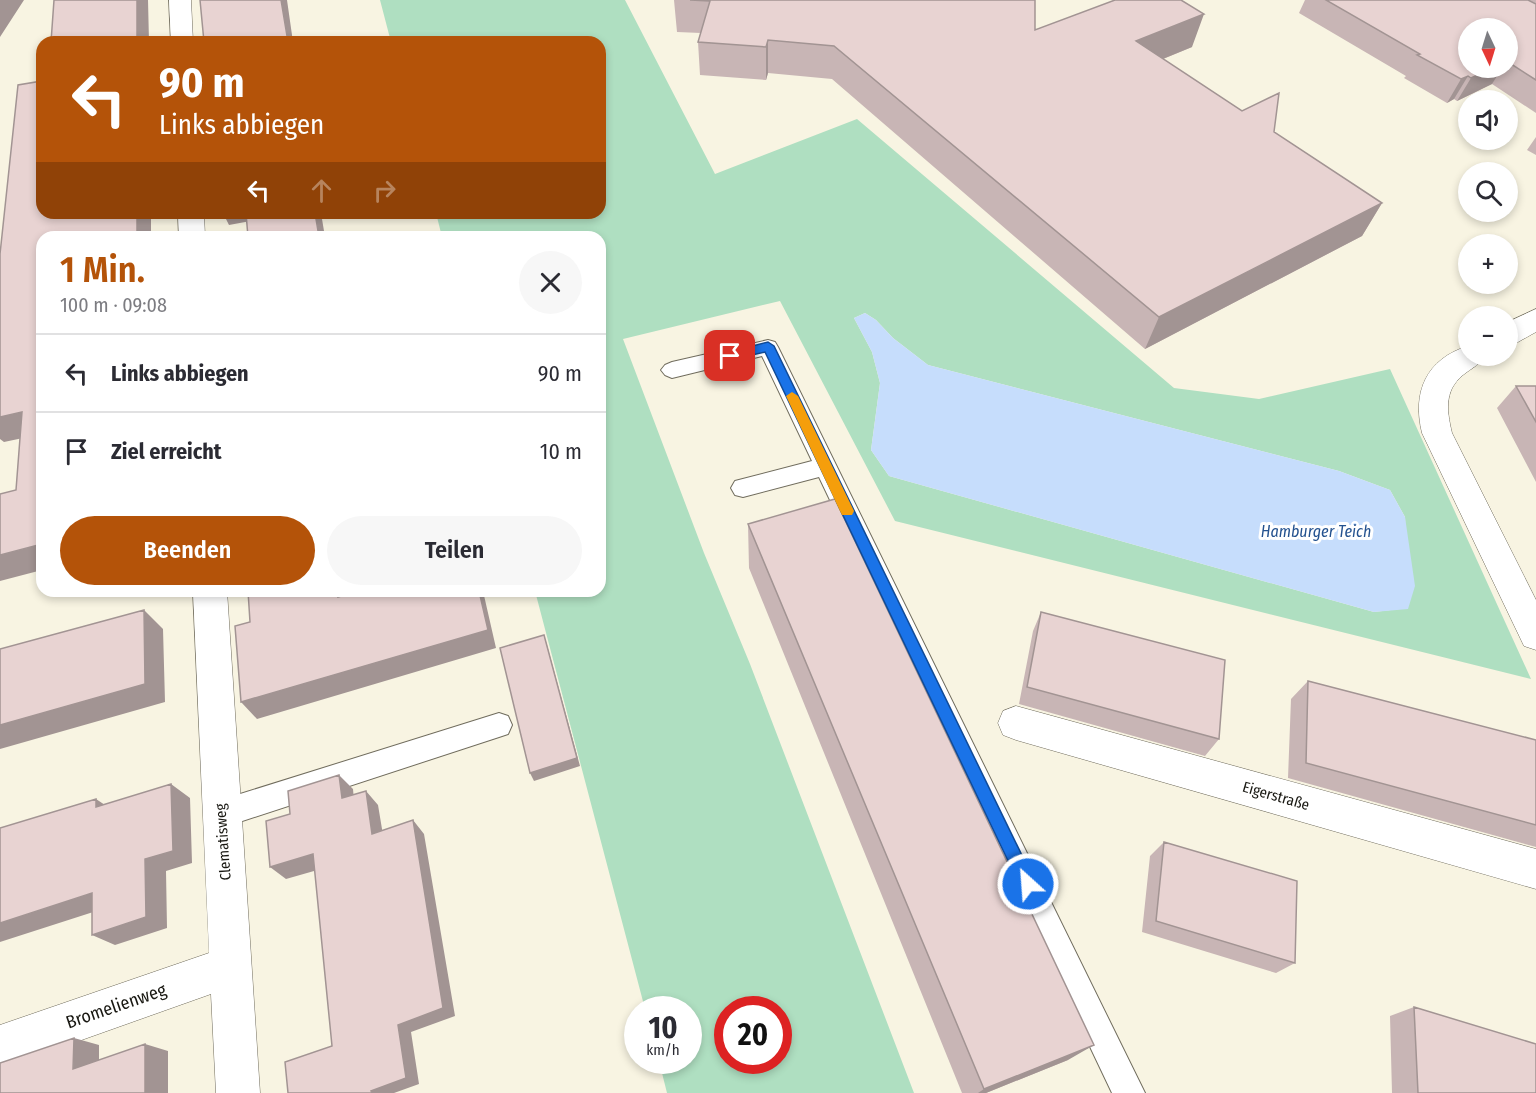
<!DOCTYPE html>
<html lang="de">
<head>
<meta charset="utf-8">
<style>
	:root { --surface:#fff; --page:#f7f7f7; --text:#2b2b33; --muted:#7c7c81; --line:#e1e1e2; --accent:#b45309 }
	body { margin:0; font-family:"Fira Sans Condensed",sans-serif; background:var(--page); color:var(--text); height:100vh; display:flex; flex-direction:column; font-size:22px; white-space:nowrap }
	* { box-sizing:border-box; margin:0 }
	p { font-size:20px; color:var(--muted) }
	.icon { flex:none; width:33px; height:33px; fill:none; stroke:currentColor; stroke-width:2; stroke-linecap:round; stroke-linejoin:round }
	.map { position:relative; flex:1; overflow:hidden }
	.details { position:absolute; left:36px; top:231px; width:570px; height:366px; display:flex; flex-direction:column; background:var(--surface); border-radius:18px; box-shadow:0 3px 9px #0003 }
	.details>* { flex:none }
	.top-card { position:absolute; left:36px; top:36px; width:570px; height:183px; border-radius:18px; box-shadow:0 3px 9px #0003; background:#b45309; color:#fff; overflow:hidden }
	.needle { width:39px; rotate:176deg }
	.controls { position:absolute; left:1458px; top:18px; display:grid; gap:12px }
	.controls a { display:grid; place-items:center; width:60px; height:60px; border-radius:50%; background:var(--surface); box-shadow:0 3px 9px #0003; font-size:30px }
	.speed { position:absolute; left:624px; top:996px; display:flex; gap:12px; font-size:30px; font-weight:700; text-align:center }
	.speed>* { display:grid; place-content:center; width:78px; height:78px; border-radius:50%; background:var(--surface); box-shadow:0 3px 9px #0003; line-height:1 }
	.speed small { font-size:15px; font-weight:400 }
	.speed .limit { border:9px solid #d22; background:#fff; color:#111 }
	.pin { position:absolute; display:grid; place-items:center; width:51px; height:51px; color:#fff; margin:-26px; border-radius:12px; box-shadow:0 3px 9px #0006 }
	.me { position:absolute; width:66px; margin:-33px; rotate:334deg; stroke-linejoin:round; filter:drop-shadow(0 0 4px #0008) }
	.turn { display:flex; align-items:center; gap:21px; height:126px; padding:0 24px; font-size:27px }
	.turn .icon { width:78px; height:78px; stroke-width:2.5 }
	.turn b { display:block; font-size:42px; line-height:51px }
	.lanes { display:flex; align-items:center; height:57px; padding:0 24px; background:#0003; justify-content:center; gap:30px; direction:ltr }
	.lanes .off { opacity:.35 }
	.round { display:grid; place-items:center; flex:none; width:63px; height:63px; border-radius:32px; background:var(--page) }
	.head { display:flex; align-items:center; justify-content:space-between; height:102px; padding:0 24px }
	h1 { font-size:36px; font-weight:600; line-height:45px; color:var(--accent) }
	.action { display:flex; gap:12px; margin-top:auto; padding:12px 24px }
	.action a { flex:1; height:69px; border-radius:36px; background:var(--accent); color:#fff; font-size:24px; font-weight:600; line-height:69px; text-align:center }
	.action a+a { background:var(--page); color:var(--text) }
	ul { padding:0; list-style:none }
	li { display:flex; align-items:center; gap:18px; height:78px; padding:0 24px; border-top:2px solid var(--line) }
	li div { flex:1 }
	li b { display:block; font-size:22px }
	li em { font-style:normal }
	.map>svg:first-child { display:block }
	.green { fill:#afdfc1; fill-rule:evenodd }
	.water { fill:#c6ddfc }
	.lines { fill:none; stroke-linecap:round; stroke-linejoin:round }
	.service-casing { stroke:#706c5d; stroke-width:2 }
	.minor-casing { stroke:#706c5d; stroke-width:1 }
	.service { fill:#fff; fill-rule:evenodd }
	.minor { fill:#fff; fill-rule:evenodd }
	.wall { fill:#c8b5b5; fill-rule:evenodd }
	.shaded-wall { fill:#a29493 }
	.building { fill:#e8d3d2; stroke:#a29493; stroke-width:1.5 }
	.route { fill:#1a73e8; stroke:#114b97; stroke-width:1.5 }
	.slow { fill:#f59e0b }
	.labels { text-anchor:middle; stroke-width:6; stroke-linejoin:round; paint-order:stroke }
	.street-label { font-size:15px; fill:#191812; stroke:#fff }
	.water-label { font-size:16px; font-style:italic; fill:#24528f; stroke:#fff }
	.near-street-label { font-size:18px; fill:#191812; stroke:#fff }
</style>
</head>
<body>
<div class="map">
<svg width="1536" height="1093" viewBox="0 0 1536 1093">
	<rect width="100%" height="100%" fill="#f8f4e2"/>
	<path class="green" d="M380,0H625L715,174L857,119L1174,388L1259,399L1390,369L1531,679L895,521L780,301L623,339L704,553L750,664L914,1093H667L659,1061L688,1060V1010L645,1009L535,591H600V237H442L436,213H600V42H391ZM865,313L876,320L893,338L928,365L1339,471L1390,490L1405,517L1408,608L1374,612L889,476L871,450L880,383L872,352L854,318ZM728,1010H778V1060H728Z"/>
	<path class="water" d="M865,313L876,320L893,338L928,365L1339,471L1390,490L1405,517L1415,586L1408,609L1374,612L889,476L871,450L880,383L872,352L854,318Z"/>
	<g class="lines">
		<g class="service-casing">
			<path id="service" d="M768,340L775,342L778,347L1145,1093H1112L819,477L743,497L735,495L731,488L735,481L812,461L762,356L672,378L665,375L661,370L665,365L672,362Z
				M499,713L508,716L512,725L508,734L499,737L221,828L211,824L207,814L211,804L221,800Z"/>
		</g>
		<g class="minor-casing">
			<path id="minor" d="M169,0H191L193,42H171Z
				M178,213H204L205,237H179Z
				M1536,309V332L1518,342L1508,345V322Z
				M1468,346V356H1484C1480,364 1474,367 1467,372C1444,388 1446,408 1452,433L1536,600V650L1524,646L1422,433C1412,392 1426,359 1468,346Z
				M193,591H227L260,1093H216L211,994L0,1069V1025L209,953Z
				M1016,706L1536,849V889L1016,740L1003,735L998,723L1003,711Z"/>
		</g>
		<use href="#service" class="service"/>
		<use href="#minor" class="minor"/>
	</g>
	<path class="wall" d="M674,0H1035V30L1192,47L1163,59L1382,203L1362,236L1145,349L832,79L768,73L766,80L700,75L698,42L701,33L677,32Z
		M1305,0H1536V113L1492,84L1457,101L1454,99L1447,103L1404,78L1406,76L1299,13ZM1508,28V68H1468Z
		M1536,137V155L1527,150Z
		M1516,386H1536V482L1497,408Z
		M748,524L1068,1060L986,1093H962L749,568Z
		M1041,612L1219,739L1205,756L1019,704L1033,631Z
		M1308,681L1536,740V847L1288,778L1291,699Z
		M1164,842L1295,963L1276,973L1142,932L1150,856Z
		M1414,1007L1536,1093H1392L1390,1016Z"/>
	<path class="shaded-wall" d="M0,0H24L0,37Z
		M137,0H148L149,42H137Z
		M281,0H287L293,42H288Z
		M1204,14L1192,47L1126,74L1136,41Z
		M768,40V73L766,80V47Z
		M1493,68H1502L1492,84L1457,101L1471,78Z
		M1468,76L1454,99L1447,103L1461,79Z
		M1382,203L1362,236L1145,349L1159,317Z
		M137,213H151V237H137Z
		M223,213H252L256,220L229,225Z
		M315,213H321L325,237H319Z
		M22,412L42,434L4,442L0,439V417Z
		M42,544V570L0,581V555Z
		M338,591H348L351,615L338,597Z
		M479,591H483L496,648L257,719L241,702Z
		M144,610L163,629L165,702L0,749V725Z
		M544,635L547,645L580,766L534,781L530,773Z
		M339,775L353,789L355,812L342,798Z
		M171,784L190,798L192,863L166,871L167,928L115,945L92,935L145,859Z
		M366,791L378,805L385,847L372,834Z
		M96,799L117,813L96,807Z
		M413,820L424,834L455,1016L411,1032L419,1084L394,1093H372L371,1091L398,1025Z
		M313,854L328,867L286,879L270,867Z
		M92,893L115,905L0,942V923Z
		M74,1038L99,1045V1075L73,1069Z
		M145,1044L168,1051V1093H145Z
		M1094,1045L1068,1060L986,1093H978L984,1089Z"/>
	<path class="building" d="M54,0H137V42H51Z
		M200,0H281L288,42H204Z
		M690,0H1035V30L1115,0H1181L1204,14L1136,41L1242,111L1279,93L1274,132L1382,203L1159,317L834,46L768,40L766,47L698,42L710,1Z
		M1326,0H1528L1536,4V80L1508,62V28H1468V68H1493L1471,78L1468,76L1461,79L1417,55L1420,54Z
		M42,81V213H137V237H42V544L0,555V494L16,490L22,412L0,417V254L18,85Z
		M246,213H315L319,237H248Z
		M1516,386H1536V422Z
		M835,499L1094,1045L984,1089L748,524Z
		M248,591H338V597L359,591H479L488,630L241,702L235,626L250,622Z
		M144,610L145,684L0,725V649Z
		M1041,612L1225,660L1219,739L1027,687Z
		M544,635L577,758L530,773L500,648Z
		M1308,681L1536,740V825L1306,763Z
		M339,775L342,798L366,791L372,834L413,820L443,1008L398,1025L406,1078L371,1091L372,1093H288L285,1062L332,1046L313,854L270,867L266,821L290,814L288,791Z
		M171,784L173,851L145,859L146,917L92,935V893L0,923V828L96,799V807Z
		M1164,842L1297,881L1295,963L1156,921Z
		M1414,1007L1536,1044V1093H1418Z
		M74,1038L73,1069L145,1044V1093H0V1063Z"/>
	<path class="route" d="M768,342L774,346L1033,878L1036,884L1033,890L1028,892L1022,890L765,352L730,360L724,356L726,353Z"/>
	<path class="slow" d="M792,392L798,396L854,511L852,515H842L840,511L786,396Z"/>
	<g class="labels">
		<g class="street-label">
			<text transform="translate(1276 796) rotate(16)" y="5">Eigerstraße</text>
			<text transform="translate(223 842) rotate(-94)" y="5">Clematisweg</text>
		</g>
		<g class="water-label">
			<text x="1316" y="537">Hamburger Teich</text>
		</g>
		<g class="near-street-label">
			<text transform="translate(116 1006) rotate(-19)" y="6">Bromelienweg</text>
		</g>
	</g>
</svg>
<div class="controls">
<a><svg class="needle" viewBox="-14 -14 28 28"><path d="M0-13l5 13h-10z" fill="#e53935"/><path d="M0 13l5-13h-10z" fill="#7c7c81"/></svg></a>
<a><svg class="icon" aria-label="sound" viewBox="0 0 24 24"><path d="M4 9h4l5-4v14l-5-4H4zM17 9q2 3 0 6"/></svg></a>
<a><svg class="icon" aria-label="search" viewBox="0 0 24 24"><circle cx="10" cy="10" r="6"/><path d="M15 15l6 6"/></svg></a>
<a>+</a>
<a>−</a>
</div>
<div class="speed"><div>10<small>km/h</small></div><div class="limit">20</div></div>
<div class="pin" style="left:730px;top:356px;background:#d93025"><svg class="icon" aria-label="arrive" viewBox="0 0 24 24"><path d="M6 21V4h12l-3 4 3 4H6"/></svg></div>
<svg class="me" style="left:1028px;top:884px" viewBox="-20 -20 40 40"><circle r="17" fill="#1a73e8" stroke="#fff" stroke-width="3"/><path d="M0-11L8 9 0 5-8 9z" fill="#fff"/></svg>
<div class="top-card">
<div class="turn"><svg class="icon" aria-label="left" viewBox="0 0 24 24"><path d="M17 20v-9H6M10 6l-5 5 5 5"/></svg><div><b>90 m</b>Links abbiegen</div></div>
<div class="lanes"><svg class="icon" aria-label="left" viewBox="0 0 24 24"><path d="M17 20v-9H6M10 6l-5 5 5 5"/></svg><svg class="icon off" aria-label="ahead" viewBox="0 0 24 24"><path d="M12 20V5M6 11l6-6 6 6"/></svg><svg class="icon off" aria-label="right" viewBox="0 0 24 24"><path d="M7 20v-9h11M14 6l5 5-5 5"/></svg></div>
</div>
<section class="details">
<div class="head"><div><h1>1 Min.</h1><p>100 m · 09:08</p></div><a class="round"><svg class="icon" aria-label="close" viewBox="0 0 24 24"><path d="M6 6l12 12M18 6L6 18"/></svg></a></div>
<ul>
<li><svg class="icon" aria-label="left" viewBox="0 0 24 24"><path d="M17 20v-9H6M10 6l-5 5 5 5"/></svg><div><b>Links abbiegen</b></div><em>90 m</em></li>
<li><svg class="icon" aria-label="arrive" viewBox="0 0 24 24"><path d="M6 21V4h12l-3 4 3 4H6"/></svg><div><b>Ziel erreicht</b></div><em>10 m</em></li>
</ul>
<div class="action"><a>Beenden</a><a>Teilen</a></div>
</section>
</div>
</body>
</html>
